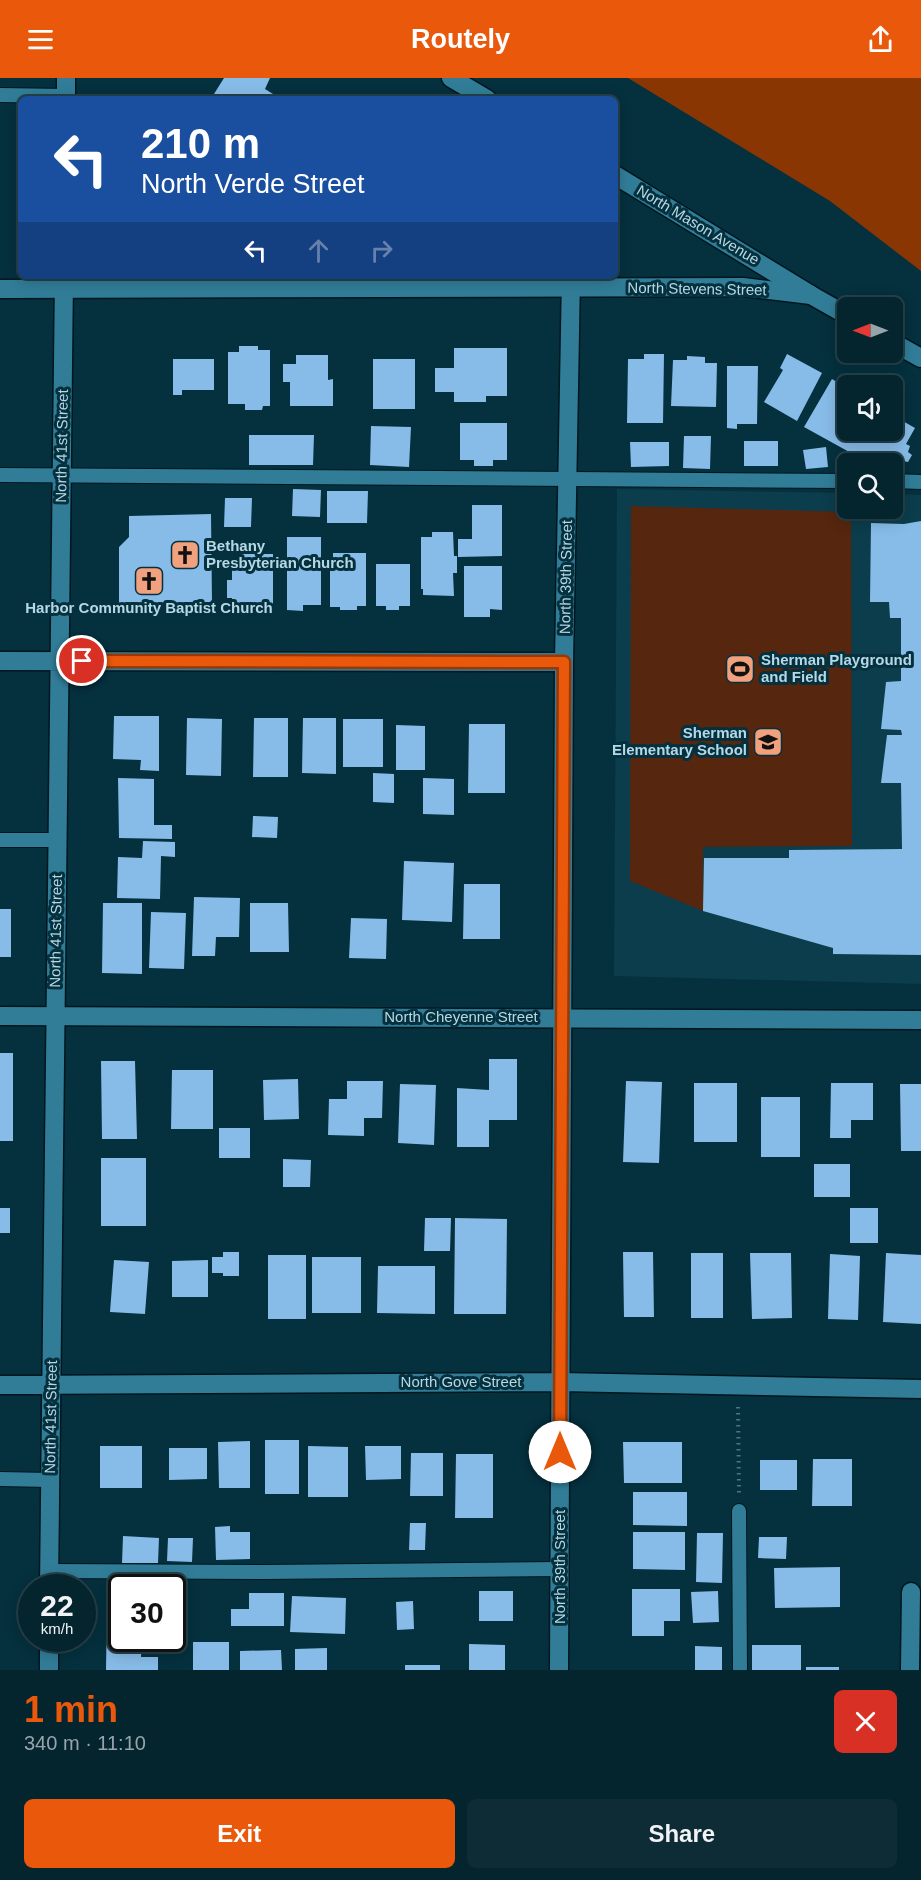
<!DOCTYPE html>
<html lang="en">
<head>
<meta charset="utf-8">
<style>
	:root { --surface:#04242e; --page:#0d2c36; --text:#f1f3f6; --muted:#97a4aa; --line:#25414a; --accent:#ea580c }
	body { margin:0; font-family:Helvetica,sans-serif; background:var(--page); color:var(--text); height:100vh; display:flex; flex-direction:column; font-size:22px; white-space:nowrap }
	* { box-sizing:border-box; margin:0 }
	p { font-size:20px; color:var(--muted) }
	.icon { flex:none; width:33px; height:33px; fill:none; stroke:currentColor; stroke-width:2; stroke-linecap:round; stroke-linejoin:round }
	.map { position:relative; height:1592px; overflow:hidden }
	.panel { display:flex; flex-direction:column; background:var(--surface); flex:1 }
	.panel>* { flex:none }
	.banner { position:absolute; left:18px; top:18px; width:600px; height:183px; border-radius:9px; box-shadow:0 3px 15px #0003,0 0 0 2px var(--line); background:#1a4fa0; color:#fff; overflow:hidden }
	.needle { width:39px; rotate:270deg }
	.controls { position:absolute; left:837px; top:219px; display:grid; gap:12px }
	.controls a { display:grid; place-items:center; width:66px; height:66px; border-radius:9px; background:var(--surface); box-shadow:0 3px 15px #0003,0 0 0 2px var(--line); font-size:30px }
	.speed { position:absolute; left:18px; top:1496px; display:flex; gap:12px; font-size:30px; font-weight:700; text-align:center }
	.speed>* { display:grid; place-content:center; width:78px; height:78px; border-radius:50%; background:var(--surface); box-shadow:0 3px 15px #0003,0 0 0 2px var(--line); line-height:1 }
	.speed small { font-size:15px; font-weight:400 }
	.speed .limit { border:3px solid #111; border-radius:9px; background:#fff; color:#111 }
	.pin { position:absolute; display:grid; place-items:center; width:51px; height:51px; color:#fff; margin:-26px; border:3px solid #fff; border-radius:50%; box-shadow:0 2px 6px #0007 }
	.me { position:absolute; width:66px; margin:-33px; rotate:0deg; stroke-linejoin:round; filter:drop-shadow(0 0 4px #0008) }
	.turn { display:flex; align-items:center; gap:21px; height:126px; padding:0 24px; font-size:27px }
	.turn .icon { width:78px; height:78px; stroke-width:2.5 }
	.turn b { display:block; font-size:42px; line-height:51px }
	.lanes { display:flex; align-items:center; height:57px; padding:0 24px; background:#0003; justify-content:center; gap:30px; direction:ltr }
	.lanes .off { opacity:.35 }
	.round { display:grid; place-items:center; flex:none; width:63px; height:63px; border-radius:9px; background:var(--page) }
	.head { display:flex; align-items:center; justify-content:space-between; height:102px; padding:0 24px }
	h1 { font-size:36px; font-weight:600; line-height:45px; color:var(--accent) }
	.action { display:flex; gap:12px; margin-top:auto; padding:12px 24px }
	.action a { flex:1; height:69px; border-radius:9px; background:var(--accent); color:#fff; font-size:24px; font-weight:600; line-height:69px; text-align:center }
	.action a+a { background:var(--page); color:var(--text) }
	header { display:flex; justify-content:space-between; align-items:center; height:78px; padding:0 24px; background:var(--accent); color:#fff; font-size:27px; font-weight:600 }
	.map>svg:first-child { display:block }
	.built { fill:#0b3d4c }
	.green { fill:#56260e }
	.forest { fill:#8a3603 }
	.building { fill:#87bce8 }
	.lines { fill:none; stroke-linecap:round; stroke-linejoin:round }
	.lane-casing { stroke:#01171f; stroke-width:16 }
	.street-casing { stroke:#01171f; stroke-width:21 }
	.secondary-casing { stroke:#01171f; stroke-width:21 }
	.path { stroke:#4e7583; stroke-width:4; stroke-dasharray:1.5 4.5; stroke-linecap:butt }
	.lane { stroke:#317d98; stroke-width:14 }
	.street { stroke:#317d98; stroke-width:18 }
	.secondary { stroke:#317d98; stroke-width:18 }
	.route-casing { stroke:#983908; stroke-width:15 }
	.route { stroke:#ea580c; stroke-width:10 }
	.labels { text-anchor:middle; stroke-width:6; stroke-linejoin:round; paint-order:stroke }
	.street-label { font-size:15px; fill:#b5d8e6; stroke:#05303e }
	.poi-label { font-size:15px; font-weight:bold; fill:#b5d8e6; stroke:#05303e; text-anchor:start }
</style>
</head>
<body>
<header><svg class="icon" aria-label="menu" viewBox="0 0 24 24"><path d="M4 6h16M4 12h16M4 18h16"/></svg>Routely<svg class="icon" aria-label="share" viewBox="0 0 24 24"><path d="M12 15V3M7 8l5-5 5 5M5 13v7h14v-7"/></svg></header>
<div class="map">
<svg width="921" height="1592" viewBox="0 0 921 1592">
	<rect width="100%" height="100%" fill="#05303e"/>
	<path class="built" d="M617,411L847,415L848,430H892L893,416L921,417V906L614,898Z"/>
	<path class="green" d="M631,428L851,434L852,768L703,769V833L630,803Z"/>
	<path class="forest" d="M628,0H921V193L830,123Z"/>
	<path class="building" d="M224,0H270L265,11L281,21H223L214,16Z
		M239,268H258V272H270V328H263L262,332H245V326H228V274H239Z
		M454,270H507V318H486V324H454V314H435V290H454Z
		M644,276H664L663,345H627L628,281H644Z
		M787,276L822,295L797,343L764,324L783,292L780,290Z
		M296,277H328V302L333,301V328H290V304H283V286H296Z
		M687,278L705,279V285H717L716,329L671,328L673,282H687Z
		M173,281H214V312H182V317H173Z
		M373,281H415V331H373Z
		M727,288H758L757,346H737V351L727,350Z
		M832,301L848,311V352H892V330L905,337L901,342L915,350L906,366L910,368L908,374L912,377L908,384L898,382L892,389V386H871L804,349Z
		M460,345H507V382H493V388H474V382H460Z
		M371,348L411,349L409,389L370,387Z
		M249,357H314L313,387H249Z
		M684,358H711L710,391L683,390Z
		M744,363H778V388H744Z
		M630,364H669V388L631,389Z
		M826,369L828,389L806,391L803,372Z
		M293,411L321,412L320,439L292,438Z
		M327,413H368L367,445H327Z
		M225,420H252L251,449H224Z
		M472,427H502V478L458,479V461H472Z
		M211,436L212,524L144,525V534H119V469L129,459V438Z
		M921,443V877L833,876V870L703,833L704,780H789V772L902,771L901,705H881L887,657H902L901,652L881,651L886,604L901,603V540H890L889,524H870L871,445L904,446Z
		M432,454H453L454,478H457V495H453L454,518L423,517V511H421V459H432Z
		M287,459H321V527H303V533L287,532Z
		M333,475H366V528H357V532H340V529H330V487H333Z
		M241,476H273V526H260V531H246V527H232V520H227V502H232V481H241Z
		M376,486H410V528H399V532H386V528H376Z
		M464,488H502V532L490,531V539H464Z
		M114,638H159V693L140,692L141,682L113,681Z
		M187,640L222,641L221,698L186,697Z
		M254,640H288V699H253Z
		M303,640H336V696L302,695Z
		M343,641H383V689H343Z
		M469,646H505V715H468Z
		M396,647L425,648V692H396Z
		M373,695L394,696V725L373,724Z
		M118,700L154,701V747H172V761L119,760Z
		M423,700L454,701V737L423,736Z
		M253,738L278,739L277,760L252,759Z
		M143,763L175,764V779L161,778L160,821L117,820L118,779L142,780Z
		M404,783L454,785L452,844L402,842Z
		M464,806H500V861H463Z
		M194,819L240,820L239,859H216L215,878H192Z
		M103,825H142V896L102,895Z
		M250,825H288L289,874H250Z
		M0,831H11V879H0Z
		M151,834L186,835L184,891L149,890Z
		M351,840L387,841L386,881L349,880Z
		M0,975H13V1063H0Z
		M489,981H517V1042H489V1069H457V1010L489,1012Z
		M101,983H135L137,1061H102Z
		M172,992H213V1051H171Z
		M298,1001L299,1041L264,1042L263,1002Z
		M347,1003H383L382,1040H364V1058L328,1057L329,1021H347Z
		M626,1003L662,1004L659,1085L623,1084Z
		M694,1005H737V1064H694Z
		M831,1005H873V1042H851V1060H830Z
		M400,1006L436,1007L434,1067L398,1065Z
		M900,1006H921V1073H901Z
		M761,1019H800V1079H761Z
		M219,1050H250V1080H219Z
		M101,1080H146V1148H101Z
		M283,1081L311,1082L310,1109H283Z
		M814,1086H850V1119H814Z
		M0,1130H10V1155H0Z
		M850,1130H878V1165H850Z
		M425,1140H451L450,1173H424Z
		M455,1140L507,1141L506,1236H454Z
		M223,1174H239V1198H223V1195H212V1179H223Z
		M623,1174H653L654,1239H624Z
		M691,1175H723V1240H691Z
		M750,1175H791L792,1240L752,1241Z
		M886,1175L921,1177V1246L883,1244Z
		M830,1176L860,1178L858,1242L828,1241Z
		M268,1177H306V1241H268Z
		M312,1179H361V1235H312Z
		M114,1182L149,1184L145,1236L110,1234Z
		M208,1182V1219H172V1183Z
		M378,1188H435V1236L377,1235Z
		M265,1362H299V1416H265Z
		M250,1363V1410H219L218,1364Z
		M623,1364H682V1405H624Z
		M100,1368H142V1410H100Z
		M308,1368L348,1369V1419H308Z
		M365,1368H401V1401L366,1402Z
		M169,1370H207V1401L169,1402Z
		M411,1375H443V1418H410Z
		M456,1376H493V1440H455Z
		M813,1381H852V1428H812Z
		M760,1382H797V1412H760Z
		M633,1414H687V1448L633,1447Z
		M410,1445H426L425,1472H409Z
		M230,1448V1454H250V1481L216,1482L215,1449Z
		M633,1454H685V1492L633,1491Z
		M697,1455H723L722,1505L696,1504Z
		M123,1458L159,1460L158,1485H122Z
		M759,1459H787L786,1481L758,1480Z
		M168,1460H193L192,1484L167,1483Z
		M840,1489V1529L775,1530L774,1490Z
		M632,1511H680V1543H664V1558H632Z
		M479,1513H513V1543H479Z
		M718,1513L719,1544L693,1545L691,1514Z
		M249,1515H284V1548H231V1531H249Z
		M292,1518L346,1520L345,1556L290,1554Z
		M413,1523L414,1551L397,1552L396,1524Z
		M107,1525H122V1560H142L141,1579H158V1592H106Z
		M193,1564H229V1592H193Z
		M469,1566L505,1567V1592H469Z
		M752,1567H801V1592H752Z
		M695,1568L722,1569V1592H695Z
		M327,1570V1592H295V1571Z
		M281,1572L282,1592H240V1573Z
		M405,1587H440V1592H405Z
		M806,1589H839V1592H806Z"/>
	<g class="lines">
		<g class="lane-casing">
			<path id="lane" d="M0,17L66,18
				M0,397L848,403
				M892,403L921,404
				M0,762H57
				M0,1401L50,1402
				M739,1433L740,1592
				M49,1493L265,1494L560,1491"/>
		</g>
		<g class="street-casing">
			<path id="street" d="M451,0L487,21
				M66,21V0
				M615,97L811,217
				M0,583L564,584
				M0,1307L560,1304L921,1311
				M49,1509L64,198
				M49,1592V1560
				M559,1592L564,584L571,198
				M910,1592L911,1514"/>
		</g>
		<g class="secondary-casing">
			<path id="secondary" d="M0,211L743,209L811,217L848,238
				M892,264L921,280
				M0,938L921,942"/>
		</g>
		<path class="path" d="M738,1329L739,1415"/>
		<use href="#lane" class="lane"/>
		<use href="#street" class="street"/>
		<use href="#secondary" class="secondary"/>
	</g>
	<g class="lines">
		<g class="route-casing">
			<path id="route" d="M82,583L564,584L560,1374"/>
		</g>
		<use href="#route" class="route"/>
	</g>
	<defs>
		<g id="church-square" transform="scale(1.5)"><rect x="-9" y="-9" width="18" height="18" rx="4" fill="#f1a17d" stroke="#05303e"/><path d="M-1.2-6h2.4v3.5h3.3v2.4h-3.3V6h-2.4V-.1h-3.3v-2.4h3.3Z" fill="#111"/></g>
		<g id="stadium-square" transform="scale(1.5)"><rect x="-9" y="-9" width="18" height="18" rx="4" fill="#f1a17d" stroke="#05303e"/><path d="M0-5a6.5 5 0 1 0 0 10a6.5 5 0 1 0 0-10ZM-3.5-1.8h7v3.6h-7Z" fill="#111"/></g>
		<g id="school-square" transform="scale(1.5)"><rect x="-9" y="-9" width="18" height="18" rx="4" fill="#f1a17d" stroke="#05303e"/><path d="M0-5L7-2L0 1L-7-2ZM-4 1L0 2.5L4 1V4Q0 6-4 4Z" fill="#111"/></g>
	</defs>
	<g fill-rule="evenodd">
		<use href="#church-square" x="185" y="477"/>
		<use href="#church-square" x="149" y="503"/>
		<use href="#stadium-square" x="740" y="591"/>
		<use href="#school-square" x="768" y="664"/>
	</g>
	<g class="labels">
		<g class="street-label">
			<text transform="translate(698 147) rotate(31)" y="5">North Mason Avenue</text>
			<text transform="translate(697 211) rotate(1)" y="5">North Stevens Street</text>
			<text transform="translate(62 368) rotate(-89)" y="5">North 41st Street</text>
			<text transform="translate(566 499) rotate(-89)" y="5">North 39th Street</text>
			<text transform="translate(56 853) rotate(-89)" y="5">North 41st Street</text>
			<text x="461" y="944">North Cheyenne Street</text>
			<text x="461" y="1309">North Gove Street</text>
			<text transform="translate(51 1339) rotate(-89)" y="5">North 41st Street</text>
			<text transform="translate(560 1489) rotate(-90)" y="5">North 39th Street</text>
		</g>
		<g class="poi-label">
			<text x="206" y="473">Bethany<tspan x="206" dy="17">Presbyterian Church</tspan></text>
			<text x="149" y="535" text-anchor="middle">Harbor Community Baptist Church</text>
			<text x="761" y="587">Sherman Playground<tspan x="761" dy="17">and Field</tspan></text>
			<text x="747" y="660" text-anchor="end">Sherman<tspan x="747" dy="17">Elementary School</tspan></text>
		</g>
	</g>
</svg>
<div class="controls">
<a><svg class="needle" viewBox="-14 -14 28 28"><path d="M0-13l5 13h-10z" fill="#e53935"/><path d="M0 13l5-13h-10z" fill="#97a4aa"/></svg></a>
<a><svg class="icon" aria-label="sound" viewBox="0 0 24 24"><path d="M4 9h4l5-4v14l-5-4H4zM17 9q2 3 0 6"/></svg></a>
<a><svg class="icon" aria-label="search" viewBox="0 0 24 24"><circle cx="10" cy="10" r="6"/><path d="M15 15l6 6"/></svg></a>
</div>
<div class="speed"><div>22<small>km/h</small></div><div class="limit">30</div></div>
<div class="pin" style="left:82px;top:583px;background:#d93025"><svg class="icon" aria-label="arrive" viewBox="0 0 24 24"><path d="M6 21V4h12l-3 4 3 4H6"/></svg></div>
<svg class="me" style="left:560px;top:1374px" viewBox="-20 -20 40 40"><circle r="19" fill="#fff"/><path d="M0-13L10 11 0 6-10 11z" fill="#ea580c"/></svg>
<div class="banner">
<div class="turn"><svg class="icon" aria-label="left" viewBox="0 0 24 24"><path d="M17 20v-9H6M10 6l-5 5 5 5"/></svg><div><b>210 m</b>North Verde Street</div></div>
<div class="lanes"><svg class="icon" aria-label="left" viewBox="0 0 24 24"><path d="M17 20v-9H6M10 6l-5 5 5 5"/></svg><svg class="icon off" aria-label="ahead" viewBox="0 0 24 24"><path d="M12 20V5M6 11l6-6 6 6"/></svg><svg class="icon off" aria-label="right" viewBox="0 0 24 24"><path d="M7 20v-9h11M14 6l5 5-5 5"/></svg></div>
</div>
</div>
<section class="panel">
<div class="head"><div><h1>1 min</h1><p>340 m · 11:10</p></div><a class="round" style="background:#d93025;color:#fff"><svg class="icon" aria-label="close" viewBox="0 0 24 24"><path d="M6 6l12 12M18 6L6 18"/></svg></a></div>
<div class="action"><a>Exit</a><a>Share</a></div>
</section>
</body>
</html>
